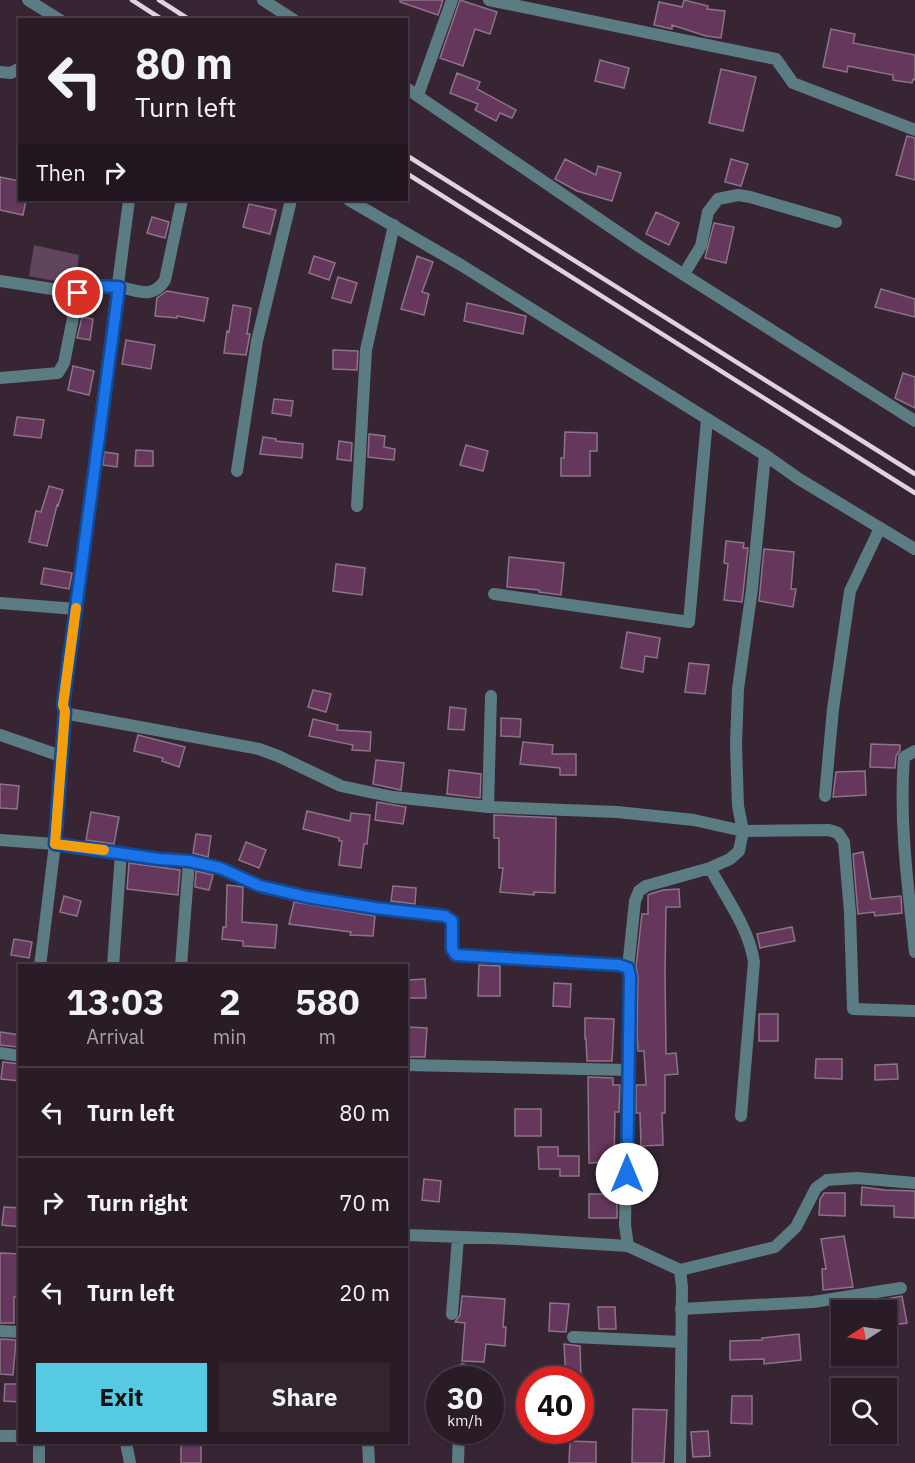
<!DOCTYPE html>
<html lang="en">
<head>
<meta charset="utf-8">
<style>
	:root { --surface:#2a1c27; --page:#32252f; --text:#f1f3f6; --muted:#a5a1a7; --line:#463a44; --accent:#55cae0 }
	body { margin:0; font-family:"IBM Plex Sans",sans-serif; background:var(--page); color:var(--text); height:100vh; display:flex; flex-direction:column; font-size:22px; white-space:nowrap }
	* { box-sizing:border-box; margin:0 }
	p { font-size:20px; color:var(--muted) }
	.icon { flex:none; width:33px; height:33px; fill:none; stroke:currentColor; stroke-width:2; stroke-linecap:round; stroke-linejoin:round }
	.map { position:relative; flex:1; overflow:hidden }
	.drawer { position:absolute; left:18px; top:964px; width:390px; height:480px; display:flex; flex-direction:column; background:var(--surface); border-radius:0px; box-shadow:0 2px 4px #0004,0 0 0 2px var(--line) }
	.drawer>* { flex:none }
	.banner { position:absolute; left:18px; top:18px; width:390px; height:183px; border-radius:0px; box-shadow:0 2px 4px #0004,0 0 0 2px var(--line); background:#2a1c27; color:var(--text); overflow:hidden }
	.needle { width:39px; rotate:258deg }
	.buttons { position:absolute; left:831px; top:1300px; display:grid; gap:12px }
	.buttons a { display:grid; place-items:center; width:66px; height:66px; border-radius:0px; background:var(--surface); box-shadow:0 2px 4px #0004,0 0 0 2px var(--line); font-size:30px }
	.speed { position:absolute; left:426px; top:1366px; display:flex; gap:12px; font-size:30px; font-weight:700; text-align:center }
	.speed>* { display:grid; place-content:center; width:78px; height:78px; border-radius:50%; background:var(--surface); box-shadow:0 2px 4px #0004,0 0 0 2px var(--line); line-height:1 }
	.speed small { font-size:15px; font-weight:400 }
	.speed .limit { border:9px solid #d22; background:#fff; color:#111 }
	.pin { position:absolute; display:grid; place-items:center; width:51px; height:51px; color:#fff; margin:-26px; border:3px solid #fff; border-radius:50%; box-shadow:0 2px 6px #0007 }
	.me { position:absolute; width:66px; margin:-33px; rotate:0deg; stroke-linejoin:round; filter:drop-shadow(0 0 4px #0008) }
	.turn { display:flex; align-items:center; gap:21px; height:126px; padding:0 18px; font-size:27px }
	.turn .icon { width:78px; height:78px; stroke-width:2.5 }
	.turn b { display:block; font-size:42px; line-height:51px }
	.then { display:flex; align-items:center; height:57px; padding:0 18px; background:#0003; gap:12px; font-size:22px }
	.eta { display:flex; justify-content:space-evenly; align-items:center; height:102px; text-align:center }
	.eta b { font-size:36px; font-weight:700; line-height:42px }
	.primary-button { display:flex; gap:12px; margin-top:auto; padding:12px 18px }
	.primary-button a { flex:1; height:69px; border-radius:0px; background:var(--accent); color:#111; font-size:24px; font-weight:700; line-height:69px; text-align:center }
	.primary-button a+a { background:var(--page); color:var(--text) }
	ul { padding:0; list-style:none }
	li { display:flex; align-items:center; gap:18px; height:90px; padding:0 18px; border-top:2px solid var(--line) }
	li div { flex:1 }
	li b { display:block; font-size:22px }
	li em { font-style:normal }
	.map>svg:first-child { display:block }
	.green { fill:#61455c }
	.building { fill:#65375d; stroke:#8b7486; stroke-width:1.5 }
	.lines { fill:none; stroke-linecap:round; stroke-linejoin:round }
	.minor { stroke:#5c7c83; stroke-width:12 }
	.tertiary { stroke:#5c7c83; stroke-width:12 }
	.rail { stroke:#e1d3de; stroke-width:4.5 }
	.route-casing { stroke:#114b97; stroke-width:15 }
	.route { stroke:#1a73e8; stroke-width:10 }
	.slow { stroke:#f59e0b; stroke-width:10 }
</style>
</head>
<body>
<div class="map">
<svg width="915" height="1463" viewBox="0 0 915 1463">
	<rect width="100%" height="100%" fill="#382534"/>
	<path class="green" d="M34,245L79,255L75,285L29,276Z"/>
	<path class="building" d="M400,0H443L438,15L400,2Z
		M460,0L497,12L490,34L475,29L463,66L440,58Z
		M684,0L708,6L707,9L725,11L721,38L706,36L672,25V29L654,25L659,2L682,7Z
		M831,29L855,34L853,43L915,55V80L913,79L912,83L893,80V75L848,66L847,72L823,67Z
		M600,60L629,68L624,88L595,81Z
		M721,69L756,77L743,131L709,123Z
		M457,73L480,82L477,89L516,110L512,118L500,113L496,121L475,110L478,104L450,93Z
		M907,136L915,138V180L896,175Z
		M565,159L596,175L598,166L621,173L612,201L577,191L555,179Z
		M731,159L748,164L741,186L725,182Z
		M0,177L20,181V200H26L23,215L0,210Z
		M249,204L276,210L270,234L243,227Z
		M656,212L679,223L669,245L646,234Z
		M152,217L169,222L165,238L147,233Z
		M714,223L734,227L726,263L705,258Z
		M314,256L335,263L329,280L309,273Z
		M417,256L433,262L422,292L429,294L424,315L401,309Z
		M338,277L357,283L351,303L332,298Z
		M881,289L915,299V317L875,307Z
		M167,291L208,298L204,321L177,316V318L155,316L157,298Z
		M467,303L526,316L523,334L464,321Z
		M233,305L251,308L247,334H250L246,355L224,353L227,331L229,332Z
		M82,317L93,319L90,340L77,338Z
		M126,340L155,345L151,369L122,364Z
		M333,350L358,351L357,370L333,369Z
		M73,366L94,371L89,395L68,390Z
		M903,373L915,377V408L895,398Z
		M274,399L293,401L291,416L272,413Z
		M17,417L44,420L41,438L14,435Z
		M565,432L597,433V451H590V476H561V458H564Z
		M369,434L385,436L384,447L395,449L394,460L368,457Z
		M263,437L276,439V441L303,444L302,458L260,454Z
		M339,441L352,443L351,461L337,459Z
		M466,445L488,451L483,471L460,465Z
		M136,450L153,451V466H135Z
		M104,452L118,454L117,467L103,465Z
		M49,486L63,490L58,506L57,505L47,546L29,542L36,511L41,512Z
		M726,541L744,543L743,548H748L742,602L724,600L728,564L724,563Z
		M764,549L794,552L791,589H796L793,607L759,601Z
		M509,557L564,563L561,595L539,592V590L507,587Z
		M336,564L365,568L362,595L333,591Z
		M44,568L72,573L69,589L41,584Z
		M627,632L660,638L657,658L645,656L643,672L621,668Z
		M689,663L709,665L705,694L685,692Z
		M313,690L331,694L326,712L308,707Z
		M450,707L466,709L464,730L448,729Z
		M501,718L521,719L520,737L501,736Z
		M313,719L338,725L337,730L371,732L370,751L352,750L353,745L309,736Z
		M138,735L185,747L179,767L162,761L163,758L134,751Z
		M523,742L553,745L552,754H576V775H560V768L520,764Z
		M871,744L900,745V750L896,756L895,768L870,767Z
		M376,760L404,763L401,790L373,784Z
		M449,770L481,774L480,798L447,794Z
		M865,771L866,795L833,797L836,772Z
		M0,784L19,786L17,809L0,808Z
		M377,802L406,807L403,824L375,820Z
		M307,811L350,821L351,813L370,815L367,844H364L361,868L339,865L342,841H339V838L303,829Z
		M91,812L119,817L114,844L86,840Z
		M494,815L556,818L555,893L534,892V895L500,892L503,868H499V838H494Z
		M196,834L211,836L208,857L193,853Z
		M246,842L266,850L259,868L239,860Z
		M863,852L871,899L901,896L902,913L875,916L874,912L858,914L853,854Z
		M129,863L180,870L178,895L127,889Z
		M196,871L213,875L209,890L195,887Z
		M227,885L243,887L242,922L277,925L275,948L243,946V941L222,939L223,927H226Z
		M393,886L416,888L415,904L391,901Z
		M679,889L680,907H666L665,973L666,1054L676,1053L678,1074L665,1075V1113H662L663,1145L641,1146L640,1113H636V1085H646L644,1051H638L637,1032L638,976L636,967L642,914H648V895L650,894L663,890Z
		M64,896L81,901L77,916L60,912Z
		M294,902L375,916L373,936L350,935L351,932L289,924Z
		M792,927L795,941L760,948L757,934Z
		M14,939L32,942L29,958L11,955Z
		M479,965L500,966V996H478Z
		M425,979L426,998H406V980Z
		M554,983L571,984L570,1007L553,1006Z
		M759,1014H778V1041H759Z
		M585,1018L614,1019L612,1061H587L586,1039H585Z
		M406,1027L427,1028L425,1057H406Z
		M0,1032L20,1035L18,1047L0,1045Z
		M816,1059H842V1079L815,1078Z
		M3,1062L20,1064V1081L1,1079Z
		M897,1064L898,1079L875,1080V1065Z
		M588,1077L613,1078V1085H620L619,1112H615L614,1162L589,1163Z
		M515,1109H541V1136H515Z
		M538,1147H558V1156H579V1176H560V1169H539Z
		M424,1179L441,1181L439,1202L422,1200Z
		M862,1187L885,1190L915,1191V1218L894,1217V1206L861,1205Z
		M824,1193H845V1216L819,1215L820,1199Z
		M589,1194H617V1218H589Z
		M4,1207L20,1208V1227L2,1225Z
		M844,1236L853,1287L823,1290L822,1269H826L821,1239Z
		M0,1253L20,1254V1297H14V1323H0Z
		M462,1296L505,1299L503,1327H506L505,1346L486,1344L484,1362L462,1361L465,1323L455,1322L460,1315Z
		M902,1296L907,1323L886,1326V1311H882L880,1300Z
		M550,1303L569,1304L566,1332L549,1331Z
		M856,1304L857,1311H843L842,1306Z
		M598,1307H615L616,1329H599Z
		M799,1334L801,1360L764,1364V1359L730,1360V1341L762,1340V1338Z
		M0,1339L16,1340L13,1375L0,1374Z
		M564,1344L580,1346L581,1380H566Z
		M5,1384H20V1402L4,1401Z
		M732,1396H752V1424L731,1423Z
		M633,1409L667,1410L664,1463H632Z
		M708,1431L710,1456L693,1457L691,1432Z
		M570,1441L596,1442V1463H569Z
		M181,1443H201V1463H181Z"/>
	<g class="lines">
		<path class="minor" d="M489,0L776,59L793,83L915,130
			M0,72L11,73L20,68
			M418,95L452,0
			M129,200L63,705L65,711L69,714L259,749L278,756L341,786L393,797L488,807L617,812L694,820L743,831L829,830L838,833L844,842L850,912L853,1009L915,1011
			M684,274L701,246L708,212L718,199L738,195L750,197L836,222
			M0,281L78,293
			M0,378L58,373L64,363L78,293L82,286C93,285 105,285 117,287C136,289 152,301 165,280L182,200
			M237,471L257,341L291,200
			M357,506L366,350L394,225
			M494,594L689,622L707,419
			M0,603L76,609
			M0,735L61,756
			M915,751L904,757C899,822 908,887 915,952
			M825,796L833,709L850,591L880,528
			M488,807L491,696
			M710,868C726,898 749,928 754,962L741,1116
			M40,966L55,844L65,711
			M113,966L121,853
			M181,966L189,861
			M628,968L635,901L639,891L646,886L710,868L730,859L739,851L743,831L738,806L736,744L738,689L752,589L765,455
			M0,1053L20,1056
			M406,1065L627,1070
			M406,1235L516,1239L628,1246
			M680,1270L775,1247L796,1227L816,1188L827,1180L857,1178L915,1183
			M681,1309L813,1302L901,1288
			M452,1314L458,1238
			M0,1331L20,1332
			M573,1337L681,1342
			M462,1380L463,1369
			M0,1436H20
			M126,1443L130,1463
			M368,1443L369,1463
			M39,1463V1443
			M458,1463L459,1431"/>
		<path class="tertiary" d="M28,0L60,20
			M263,0L294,20
			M406,88L640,247L915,421
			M349,200L461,265L765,455L799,479L915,549
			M0,840L55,844L159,859L189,861L220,868L260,886L307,897L375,908L445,916L452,921V949L456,955L619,965L628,968L630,976L625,1225L628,1246L680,1270L682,1287L680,1463"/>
		<path class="rail" d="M132,0L163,20
			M159,0L190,20
			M406,155L915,474
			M406,173L915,493"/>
	</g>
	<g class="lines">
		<g class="route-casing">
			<path id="route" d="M78,293L82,286L119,287L63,705L65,711L55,844L159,859L189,861L220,868L260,886L307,897L375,908L445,916L452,921V949L456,955L619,965L628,968L630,976L627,1174"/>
		</g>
		<use href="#route" class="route"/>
		<path class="slow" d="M76,608L63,705L65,711L55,844L104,850"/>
	</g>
</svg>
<div class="buttons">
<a><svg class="needle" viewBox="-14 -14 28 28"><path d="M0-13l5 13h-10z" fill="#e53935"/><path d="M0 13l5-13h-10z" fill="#a5a1a7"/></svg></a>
<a><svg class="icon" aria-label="search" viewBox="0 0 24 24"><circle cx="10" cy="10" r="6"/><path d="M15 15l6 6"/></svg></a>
</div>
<div class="speed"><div>30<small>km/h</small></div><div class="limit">40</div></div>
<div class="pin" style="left:78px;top:293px;background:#d93025"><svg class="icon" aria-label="arrive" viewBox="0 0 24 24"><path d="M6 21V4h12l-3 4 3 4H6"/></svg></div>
<svg class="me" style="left:627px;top:1174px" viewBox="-20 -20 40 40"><circle r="19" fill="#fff"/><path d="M0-13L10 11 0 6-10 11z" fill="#1a73e8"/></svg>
<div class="banner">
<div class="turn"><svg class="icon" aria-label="left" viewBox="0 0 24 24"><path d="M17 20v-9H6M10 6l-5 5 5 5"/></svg><div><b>80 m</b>Turn left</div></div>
<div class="then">Then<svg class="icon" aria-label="right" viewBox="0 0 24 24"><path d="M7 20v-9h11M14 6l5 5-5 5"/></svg></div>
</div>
<section class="drawer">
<div class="eta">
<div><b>13:03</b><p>Arrival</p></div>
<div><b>2</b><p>min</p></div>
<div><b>580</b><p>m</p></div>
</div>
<ul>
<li><svg class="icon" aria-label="left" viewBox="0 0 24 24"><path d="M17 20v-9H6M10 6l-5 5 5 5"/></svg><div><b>Turn left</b></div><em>80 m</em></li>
<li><svg class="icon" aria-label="right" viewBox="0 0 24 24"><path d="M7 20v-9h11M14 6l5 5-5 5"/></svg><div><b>Turn right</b></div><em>70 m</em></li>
<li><svg class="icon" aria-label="left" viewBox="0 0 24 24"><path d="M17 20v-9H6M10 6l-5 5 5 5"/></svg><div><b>Turn left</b></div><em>20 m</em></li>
</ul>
<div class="primary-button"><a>Exit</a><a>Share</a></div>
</section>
</div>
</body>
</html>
